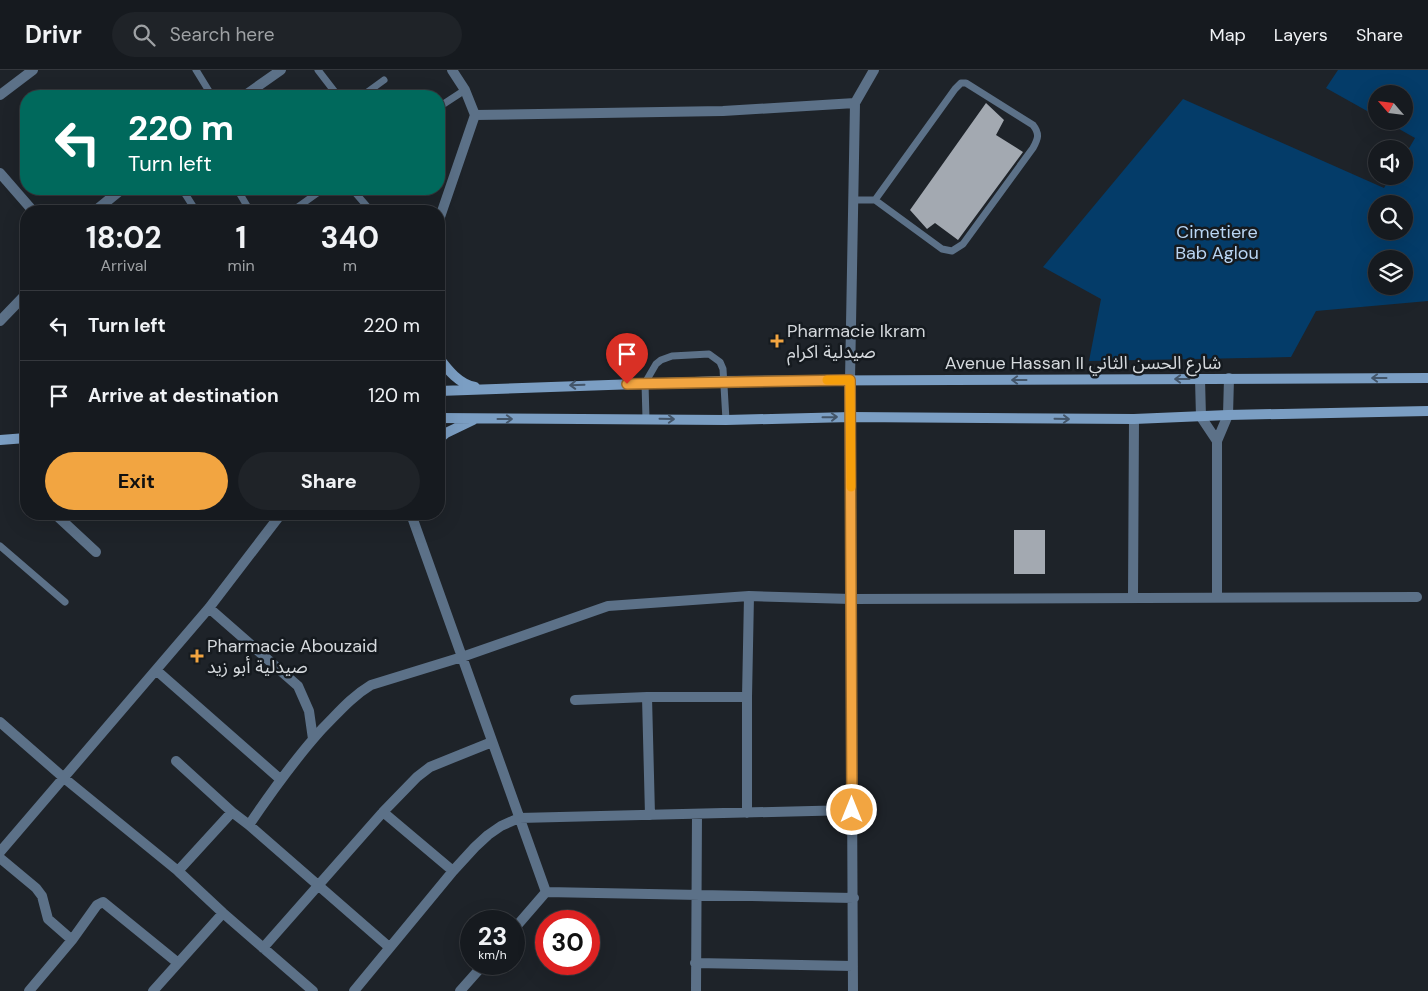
<!DOCTYPE html>
<html lang="en">
<head>
<meta charset="utf-8">
<style>
	:root { --surface:#161a1f; --page:#1f2328; --text:#f1f3f6; --muted:#9ea1a4; --line:#35383d; --accent:#f2a541 }
	body { margin:0; font-family:"DM Sans","Noto Sans Arabic",sans-serif; background:var(--page); color:var(--text); height:100vh; display:flex; flex-direction:column; font-size:19px; white-space:nowrap }
	* { box-sizing:border-box; margin:0 }
	p { font-size:16px; color:var(--muted) }
	.icon { flex:none; width:28px; height:28px; fill:none; stroke:currentColor; stroke-width:2; stroke-linecap:round; stroke-linejoin:round }
	.map { position:relative; flex:1; overflow:hidden }
	.side { position:absolute; left:20px; top:135px; width:425px; height:315px; display:flex; flex-direction:column; background:var(--surface); border-radius:20px; box-shadow:0 5px 20px #0002,0 0 0 1px var(--line) }
	.side>* { flex:none }
	.guide { position:absolute; left:20px; top:20px; width:425px; height:105px; border-radius:20px; box-shadow:0 5px 20px #0002,0 0 0 1px var(--line); background:#00695c; color:#fff; overflow:hidden }
	.needle { width:32px; rotate:298deg }
	.tools { position:absolute; left:1368px; top:15px; display:grid; gap:10px }
	.tools a { display:grid; place-items:center; width:45px; height:45px; border-radius:50%; background:var(--surface); box-shadow:0 5px 20px #0002,0 0 0 1px var(--line); font-size:25px }
	.speed { position:absolute; left:460px; top:840px; display:flex; gap:10px; font-size:25px; font-weight:700; text-align:center }
	.speed>* { display:grid; place-content:center; width:65px; height:65px; border-radius:50%; background:var(--surface); box-shadow:0 5px 20px #0002,0 0 0 1px var(--line); line-height:1 }
	.speed small { font-size:12px; font-weight:400 }
	.speed .limit { border:8px solid #d22; background:#fff; color:#111 }
	.pin { position:absolute; display:grid; place-items:center; width:42px; height:42px; color:#fff; margin:-51px -21px; border-radius:50% 50% 50% 0; rotate:-45deg; box-shadow:0 0 5px #0007 }
	.pin .icon { rotate:45deg }
	.me { position:absolute; width:55px; margin:-28px; rotate:0deg; stroke-linejoin:round; filter:drop-shadow(0 0 4px #0008) }
	.turn { display:flex; align-items:center; gap:18px; height:105px; padding:0 25px; font-size:22px }
	.turn .icon { width:65px; height:65px; stroke-width:2.5 }
	.turn b { display:block; font-size:35px; line-height:42px }
	.eta { display:flex; justify-content:space-evenly; align-items:center; height:85px; text-align:center }
	.eta b { font-size:30px; font-weight:700; line-height:35px }
	.primary-button { display:flex; gap:10px; margin-top:auto; padding:10px 25px }
	.primary-button a { flex:1; height:58px; border-radius:30px; background:var(--accent); color:#111; font-size:20px; font-weight:700; line-height:58px; text-align:center }
	.primary-button a+a { background:var(--page); color:var(--text) }
	ul { padding:0; list-style:none }
	li { display:flex; align-items:center; gap:15px; height:70px; padding:0 25px; border-top:1px solid var(--line) }
	li div { flex:1 }
	li b { display:block; font-size:19px }
	li em { font-style:normal }
	header { display:flex; align-items:center; gap:30px; box-sizing:border-box; height:70px; padding:0 25px; background:var(--surface); border-bottom:1px solid var(--line) }
	header strong { font-size:24px }
	nav { display:flex; gap:28px; margin-inline-start:auto; font-size:18px }
	.search { width:350px; height:45px; background:var(--page); display:flex; align-items:center; gap:12px; box-sizing:border-box; padding:0 18px; border-radius:28px; color:var(--muted); font-size:19px }
	.map>svg:first-child { display:block }
	.green { fill:#043c69; fill-rule:evenodd }
	.building { fill:#a3a9b1 }
	.lines { fill:none; stroke-linecap:round; stroke-linejoin:round }
	.lane { stroke:#5c7188; stroke-width:7 }
	.street { stroke:#5c7188; stroke-width:10 }
	.secondary { stroke:#7b9ec3; stroke-width:10 }
	.oneway { stroke:#435569 }
	.route-casing { stroke:#9d6b2a; stroke-width:12 }
	.route { stroke:#f2a541; stroke-width:9 }
	.slow { stroke:#f59e0b; stroke-width:9 }
	.poi-dot { fill:#f2a541; stroke:#151a1f; stroke-width:2 }
	.labels { text-anchor:middle; stroke-width:5; stroke-linejoin:round; paint-order:stroke }
	.park-label { font-size:18px; fill:#b9d5f3; stroke:#151a1f }
	.poi-label { font-size:18px; fill:#d5d9dd; stroke:#151a1f; text-anchor:start }
	.street-label { font-size:18px; fill:#d5d9dd; stroke:#151a1f }
</style>
</head>
<body>
<header>
<strong>Drivr</strong>
<div class="search"><svg class="icon" aria-label="search" viewBox="0 0 24 24"><circle cx="10" cy="10" r="6"/><path d="M15 15l6 6"/></svg>Search here</div>
<nav><a>Map</a><a>Layers</a><a>Share</a></nav>
</header>
<div class="map">
<svg width="1428" height="921" viewBox="0 0 1428 921">
	<rect width="100%" height="100%" fill="#1e2329"/>
	<path class="green" d="M1338,0H1428V231L1316,241L1291,287L1089,291L1101,229L1043,197L1183,29L1384,118L1391,106H1404V87L1415,68L1385,51H1404V24H1376V46L1326,18ZM1376,134H1404V161H1376ZM1376,189H1404V216H1376Z"/>
	<path class="building" d="M986,33L1004,50L996,65L1023,82L958,170L935,153L927,159L910,140Z
		M1014,460H1045V504H1014Z"/>
	<g class="lines">
		<path class="lane" d="M196,0L212,26
			M318,0L338,26
			M362,26L384,10
			M439,37L465,20
			M182,119L196,141
			M237,119L250,141
			M352,119L371,141
			M854,130H875L955,19L961,13H966L1033,55C1040,64 1038,69 1033,78L963,174L952,181L942,179L875,130
			M295,139L323,119
			M646,349L645,313L656,294L661,290L672,286L709,284L720,292L723,299L726,350
			M0,476L65,532"/>
		<path class="street" d="M0,25L33,0
			M244,26L281,0
			M475,45L723,41L855,33
			M0,103L33,141
			M95,141L122,119
			M439,150L475,45L465,20L452,0
			M0,251L26,224
			M1200,309L1201,347L1217,371
			M55,444L96,482
			M411,444L546,822
			M1133,526L1134,349
			M1217,527V371L1228,345L1229,308
			M209,538L298,616L309,641L313,669
			M156,600L280,709
			M647,627L650,745
			M575,630L647,627H747
			M0,652L64,708L178,801L223,843L313,921
			M176,691L232,742L249,755L389,877
			M383,742L453,801
			M747,743V627L749,526
			M249,755C272,721 295,689 322,659C338,643 351,627 371,615L462,587L608,536L749,526L851,529L1417,527
			M0,782L209,538L281,444
			M0,788L36,818L42,826L48,849L72,870
			M178,801L232,742
			M546,822L854,828
			M514,859L546,822
			M263,878L383,742L417,707L430,697L492,672
			M695,893L853,896
			M29,921L72,870L97,835L103,832L178,893
			M153,921L223,843
			M354,921L453,801L475,777L488,765L501,756L519,748L852,740
			M460,921L484,894
			M696,921L697,744
			M853,921L850,310L855,33L874,0"/>
		<path class="secondary" d="M439,288C448,300 459,314 475,317
			M439,321L723,311L1428,308
			M439,348L726,350L851,347L1134,349L1228,345L1428,341
			M439,369L446,363L473,350
			M0,370L26,368"/>
	</g>
	<defs><path id="oneway-shaft" d="M-6 0H5M1.5-3L5.5 0L1.5 3" fill="none" stroke-width="1.6" stroke-linecap="round" stroke-linejoin="round" transform="scale(1.25)"/></defs>
	<g class="oneway">
		<use href="#oneway-shaft" transform="translate(1379 308) rotate(-180)"/>
		<use href="#oneway-shaft" transform="translate(1182 309) rotate(180)"/>
		<use href="#oneway-shaft" transform="translate(1019 310) rotate(180)"/>
		<use href="#oneway-shaft" transform="translate(577 315) rotate(178)"/>
		<use href="#oneway-shaft" transform="translate(830 347) rotate(-1)"/>
		<use href="#oneway-shaft" transform="translate(505 349)"/>
		<use href="#oneway-shaft" transform="translate(667 349) rotate(1)"/>
		<use href="#oneway-shaft" transform="translate(1062 349) rotate(1)"/>
	</g>
	<g class="lines">
		<g class="route-casing">
			<path id="route" d="M627,314L850,310L852,740"/>
		</g>
		<use href="#route" class="route"/>
		<path class="slow" d="M827,310H850L851,417"/>
	</g>
	<g class="poi-dot">
		<path d="M774.5 263.5h5v5h5v5h-5v5h-5v-5h-5v-5h5z"/>
		<path d="M194.5 578.5h5v5h5v5h-5v5h-5v-5h-5v-5h5z"/>
	</g>
	<g class="labels">
		<g class="park-label">
			<text x="1217" y="168">Cimetiere<tspan x="1217" dy="21">Bab Aglou</tspan></text>
		</g>
		<g class="poi-label">
			<text x="787" y="267">Pharmacie Ikram<tspan x="787" dy="21">صيدلية اكرام</tspan></text>
			<text x="207" y="582">Pharmacie Abouzaid<tspan x="207" dy="21">صيدلية أبو زيد</tspan></text>
		</g>
		<g class="street-label">
			<text x="1083" y="299">Avenue Hassan II شارع الحسن الثاني</text>
		</g>
	</g>
</svg>
<div class="tools">
<a><svg class="needle" viewBox="-14 -14 28 28"><path d="M0-13l5 13h-10z" fill="#e53935"/><path d="M0 13l5-13h-10z" fill="#9ea1a4"/></svg></a>
<a><svg class="icon" aria-label="sound" viewBox="0 0 24 24"><path d="M4 9h4l5-4v14l-5-4H4zM17 9q2 3 0 6"/></svg></a>
<a><svg class="icon" aria-label="search" viewBox="0 0 24 24"><circle cx="10" cy="10" r="6"/><path d="M15 15l6 6"/></svg></a>
<a><svg class="icon" aria-label="layers" viewBox="0 0 24 24"><path d="M12 4l9 5-9 5-9-5zM3 14l9 5 9-5"/></svg></a>
</div>
<div class="speed"><div>23<small>km/h</small></div><div class="limit">30</div></div>
<div class="pin" style="left:627px;top:314px;background:#d93025"><svg class="icon" aria-label="arrive" viewBox="0 0 24 24"><path d="M6 21V4h12l-3 4 3 4H6"/></svg></div>
<svg class="me" style="left:852px;top:740px" viewBox="-20 -20 40 40"><circle r="17" fill="#f2a541" stroke="#fff" stroke-width="3"/><path d="M0-11L8 9 0 5-8 9z" fill="#fff"/></svg>
<div class="guide">
<div class="turn"><svg class="icon" aria-label="left" viewBox="0 0 24 24"><path d="M17 20v-9H6M10 6l-5 5 5 5"/></svg><div><b>220 m</b>Turn left</div></div>
</div>
<section class="side">
<div class="eta">
<div><b>18:02</b><p>Arrival</p></div>
<div><b>1</b><p>min</p></div>
<div><b>340</b><p>m</p></div>
</div>
<ul>
<li><svg class="icon" aria-label="left" viewBox="0 0 24 24"><path d="M17 20v-9H6M10 6l-5 5 5 5"/></svg><div><b>Turn left</b></div><em>220 m</em></li>
<li><svg class="icon" aria-label="arrive" viewBox="0 0 24 24"><path d="M6 21V4h12l-3 4 3 4H6"/></svg><div><b>Arrive at destination</b></div><em>120 m</em></li>
</ul>
<div class="primary-button"><a>Exit</a><a>Share</a></div>
</section>
</div>
</body>
</html>
